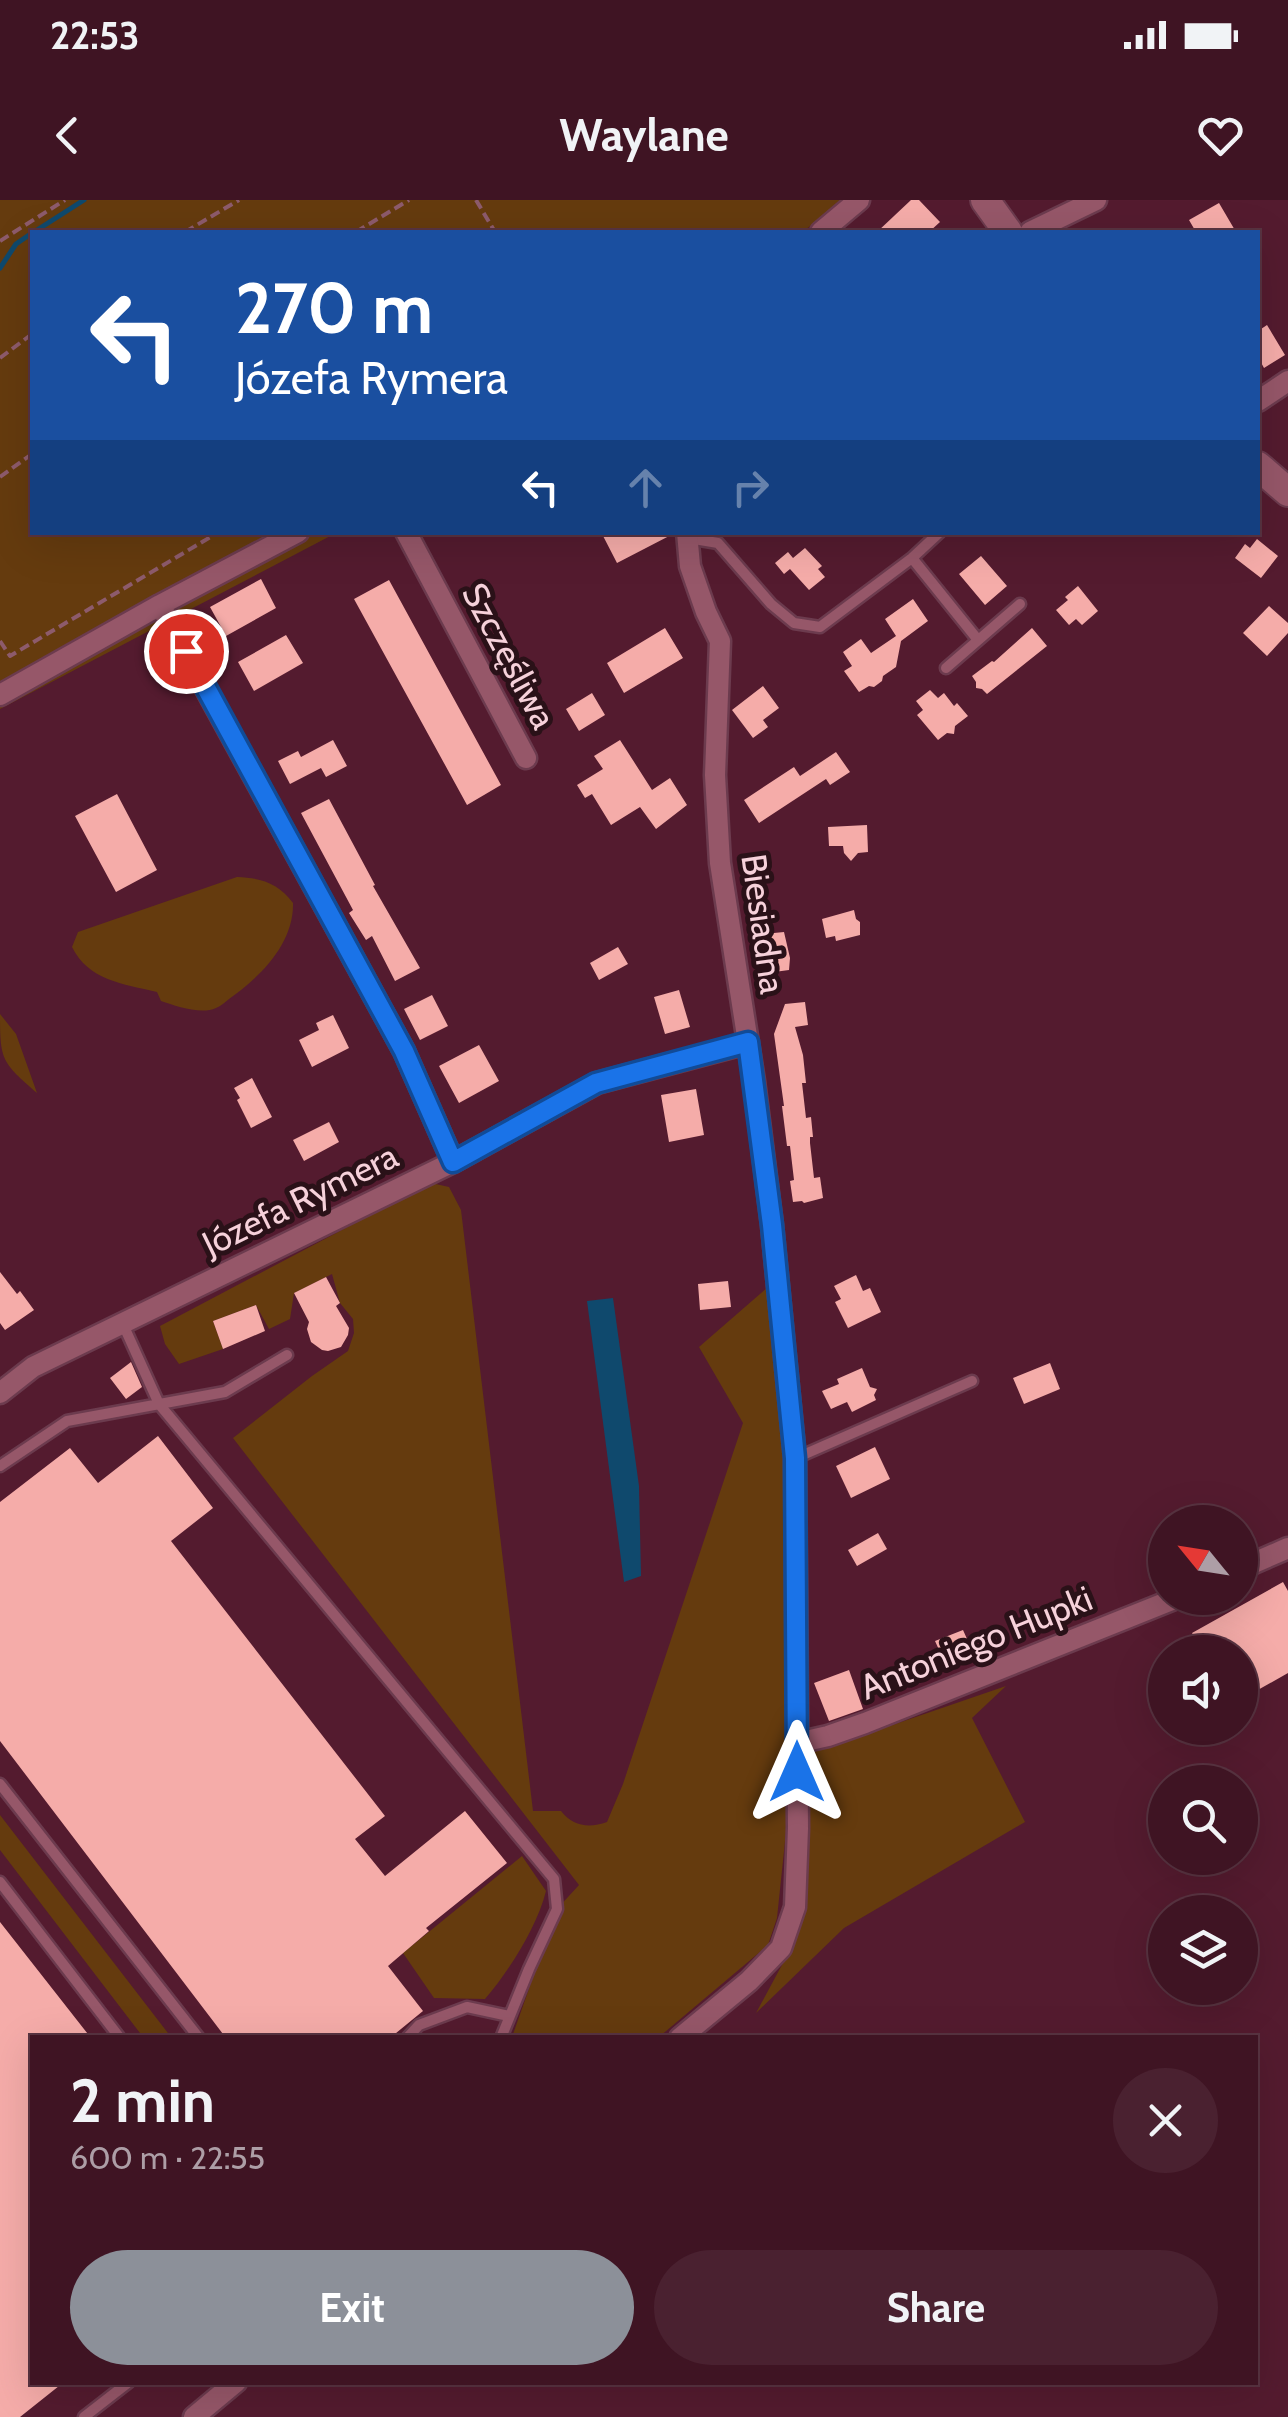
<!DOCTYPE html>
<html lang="en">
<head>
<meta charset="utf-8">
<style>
	:root { --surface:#3f1423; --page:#4a2130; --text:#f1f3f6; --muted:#ad9ea6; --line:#583341; --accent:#8c9099 }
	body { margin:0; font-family:Cabin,sans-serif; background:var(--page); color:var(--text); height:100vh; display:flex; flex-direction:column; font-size:38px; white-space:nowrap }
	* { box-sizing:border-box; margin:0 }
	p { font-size:32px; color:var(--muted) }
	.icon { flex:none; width:55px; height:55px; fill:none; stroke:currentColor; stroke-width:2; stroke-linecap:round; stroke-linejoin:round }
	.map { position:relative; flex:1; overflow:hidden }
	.drawer { position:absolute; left:30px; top:1835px; width:1228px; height:350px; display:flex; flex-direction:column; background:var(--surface); border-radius:0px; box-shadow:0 10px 40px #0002,0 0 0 2px var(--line) }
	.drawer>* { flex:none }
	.banner { position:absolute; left:30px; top:30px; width:1230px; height:305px; border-radius:0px; box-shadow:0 10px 40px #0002,0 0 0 2px var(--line); background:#1a4fa0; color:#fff; overflow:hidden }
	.needle { width:65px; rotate:300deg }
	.fabs { position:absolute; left:1148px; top:1305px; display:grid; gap:20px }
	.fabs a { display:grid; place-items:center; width:110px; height:110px; border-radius:50%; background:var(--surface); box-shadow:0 10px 40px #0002,0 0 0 2px var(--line); font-size:50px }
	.pin { position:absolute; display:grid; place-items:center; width:85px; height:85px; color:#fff; margin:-42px; border:5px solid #fff; border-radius:50%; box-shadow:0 2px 10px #0007 }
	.me { position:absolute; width:110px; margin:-55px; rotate:0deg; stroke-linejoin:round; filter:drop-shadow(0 0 8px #0008) }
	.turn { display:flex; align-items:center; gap:35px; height:210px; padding:0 40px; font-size:45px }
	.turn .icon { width:130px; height:130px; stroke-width:2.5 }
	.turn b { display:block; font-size:70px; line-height:85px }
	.lanes { display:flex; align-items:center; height:95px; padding:0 40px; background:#0003; justify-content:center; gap:50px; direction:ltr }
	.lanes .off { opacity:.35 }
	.round { display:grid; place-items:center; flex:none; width:105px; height:105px; border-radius:52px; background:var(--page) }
	.head { display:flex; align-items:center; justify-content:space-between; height:170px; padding:0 40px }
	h1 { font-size:60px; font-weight:700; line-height:75px }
	.action { display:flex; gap:20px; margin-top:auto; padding:20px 40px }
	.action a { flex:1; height:115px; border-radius:60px; background:var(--accent); color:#fff; font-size:40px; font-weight:700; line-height:115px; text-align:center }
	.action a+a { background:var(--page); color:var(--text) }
	.status { display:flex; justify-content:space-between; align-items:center; height:70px; padding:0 50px; background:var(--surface); direction:ltr }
	.status svg { height:28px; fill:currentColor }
	header { display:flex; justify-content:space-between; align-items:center; height:130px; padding:0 40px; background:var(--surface); font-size:45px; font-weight:700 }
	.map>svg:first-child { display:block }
	.green { fill:#653b0e }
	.water { fill:#0f496d }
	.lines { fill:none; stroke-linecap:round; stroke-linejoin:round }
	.stream { stroke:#0f496d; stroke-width:5 }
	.building { fill:#f5aca9 }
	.lane-casing { stroke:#6c3b4e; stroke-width:15 }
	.street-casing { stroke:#6c3b4e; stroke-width:25 }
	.secondary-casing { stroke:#6c3b4e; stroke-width:32 }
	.path { stroke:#8d5b6c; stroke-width:4; stroke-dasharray:10 5; stroke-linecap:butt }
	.lane { stroke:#965769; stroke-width:10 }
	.street { stroke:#965769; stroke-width:20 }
	.secondary { stroke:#965769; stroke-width:28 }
	.route-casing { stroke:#114b97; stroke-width:25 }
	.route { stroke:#1a73e8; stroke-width:18 }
	.labels { text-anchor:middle; stroke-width:10; stroke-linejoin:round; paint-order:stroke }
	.street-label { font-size:35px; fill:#f6d1da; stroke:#2a1118 }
</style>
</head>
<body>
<div class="status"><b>22:53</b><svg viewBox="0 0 49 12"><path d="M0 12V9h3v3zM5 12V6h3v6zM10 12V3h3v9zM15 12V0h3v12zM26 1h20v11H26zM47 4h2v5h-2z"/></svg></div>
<header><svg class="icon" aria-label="back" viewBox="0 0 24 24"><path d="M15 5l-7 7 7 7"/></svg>Waylane<svg class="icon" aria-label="heart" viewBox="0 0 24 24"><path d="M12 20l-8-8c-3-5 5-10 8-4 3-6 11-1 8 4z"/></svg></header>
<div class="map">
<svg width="1288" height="2217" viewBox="0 0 1288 2217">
	<rect width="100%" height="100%" fill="#541b2f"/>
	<path class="green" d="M0,0H841L803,32H32V332L336,333L0,509Z
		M237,677C261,678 278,683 293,703C294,744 260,777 229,799C225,802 221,806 216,808C201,815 176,806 161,801L157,792C123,784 88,780 72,747L78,732Z
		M0,814L16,834L37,893C2,862 0,861 0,814Z
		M431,983L449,987L461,1010L533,1611H561C573,1627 590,1628 607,1622L623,1584L743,1223L699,1147L768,1087L771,1139L809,1454L803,1470L777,1718L768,1745L659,1837H512L557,1709L579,1685L233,1238L312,1176L348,1151L354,1133L353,1119L340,1103L332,1074L294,1093L290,1119L269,1129L256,1105L213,1121L223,1149L179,1164L165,1144L160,1126Z
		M1006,1486L972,1518L1025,1622L844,1728L756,1813L797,1737L808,1554Z
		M0,1615L171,1837H143L0,1650Z
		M522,1656L546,1691C537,1727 509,1771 485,1799L434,1798L403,1753Z"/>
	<path class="water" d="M613,1098L639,1286L641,1376L624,1382L587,1101Z"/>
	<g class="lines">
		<path class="stream" d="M34,32L84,0
			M0,68L16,44L32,33"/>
	</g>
	<path class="building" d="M911,0H919L940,22L929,32H877Z
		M1219,3L1236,32H1196L1189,20Z
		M1267,125L1285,155L1264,168L1258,157V131Z
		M601,332H673V334L617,363Z
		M1257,339L1278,356L1261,378L1235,358L1245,344L1250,348Z
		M805,348L822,366L818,369L825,377L809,390L790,369L784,374L775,363L788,352L793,358Z
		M981,356L1007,386L985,405L959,374Z
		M261,379L276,408L226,436L210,407Z
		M389,380L501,585L467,605L354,399Z
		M1078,386L1098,411L1082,425L1076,419L1069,425L1056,410L1068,400L1065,397Z
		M913,399L928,421L901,441L896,467L883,476L882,481L874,487L869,486L859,492L844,471L852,466L843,452L861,439L871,453L896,436L885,419Z
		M1269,406L1288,423V433L1267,456L1243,433Z
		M665,428L683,458L624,493L607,463Z
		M1032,428L1047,446L987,494L982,489L976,488V482L972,476L992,461L994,462Z
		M286,435L303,463L254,491L238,462Z
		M763,486L779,508L763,520L768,527L753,538L732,510Z
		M930,490L938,498L944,493L954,506L957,503L968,516L955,526L954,534L947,533L938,540L917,515L923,510L916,501Z
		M592,493L605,515L579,531L566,509Z
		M333,540L347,566L326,577L321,568L290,584L278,561L298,551L301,557Z
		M620,540L652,590L670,578L687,605L656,629L640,607L611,625L592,594L585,598L577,585L603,569L594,556Z
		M836,552L850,572L830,585L826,579L759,623L744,600L794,567L800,576Z
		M117,594L157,670L116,692L75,616Z
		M329,599L375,685L373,686L420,768L395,781L372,736L366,740L349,713L353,710L301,613Z
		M867,625L868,652L858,653L851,661L844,653L843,646H829L828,627Z
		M854,710L856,719L860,722V735L836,741L835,736L826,738L822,719Z
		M784,732L790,758L789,770L767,773L764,734Z
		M618,747L628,764L599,780L590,763Z
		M679,790L690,827L665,834L654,797Z
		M432,795L448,826L420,840L404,809Z
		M805,802L808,825L795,827L803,855L806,883H802L806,918L811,917L813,937H810V943L814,978L820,977L823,998L804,1003L802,1001L793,1002L790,981L794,980L790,946H787L782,906H784L774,834L785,804Z
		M333,815L349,848L312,867L299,840L319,830L316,823Z
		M479,845L499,881L459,903L439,866Z
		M252,878L272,917L251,928L237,900L240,898L234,888Z
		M696,889L704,935L669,942L661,895Z
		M329,922L339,942L304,961L293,940Z
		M0,1072L17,1094L20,1091L34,1110L5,1130L0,1123Z
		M856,1075L863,1091L870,1088L881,1112L848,1128L835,1102L841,1099L834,1086Z
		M326,1077L340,1103L336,1106L349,1128L348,1135L341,1147L328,1151L322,1150L311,1142L307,1129L309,1122L294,1093Z
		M728,1081L731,1107L700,1110L698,1084Z
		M256,1105L265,1131L223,1149L213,1121Z
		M131,1162L142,1187L126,1199L110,1178Z
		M1050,1163L1060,1189L1024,1204L1013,1178Z
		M862,1168L870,1187L877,1189L874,1195L876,1200L852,1212L847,1202L831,1209L822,1191L839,1184L837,1179Z
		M158,1236L213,1308L171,1341L385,1616L355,1639L385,1676L465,1611L507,1663L426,1728L429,1731L388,1766L423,1811L390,1838H226L0,1541V1302L70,1248L98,1283Z
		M875,1247L890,1279L851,1298L836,1266Z
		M878,1333L887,1349L857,1366L848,1350Z
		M1283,1382L1288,1391V1473L1240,1500V1452H1203L1192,1433Z
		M963,1430L972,1450L958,1456L960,1463L938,1473L931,1455L940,1452L935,1441Z
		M849,1470L863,1509L829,1521L814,1483Z
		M0,1722L91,1838H32V2182H64L20,2217H0Z"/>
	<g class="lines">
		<g class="lane-casing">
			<path id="lane" d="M688,338L718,343L771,404L794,423L820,427L912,358L940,332
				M912,358L978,440
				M946,468L1020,404
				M122,1122L159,1204L554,1679L557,1709L529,1769L501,1838
				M796,1258L972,1181
				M0,1266L67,1221L225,1192L287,1155
				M0,1584L199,1838
				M0,1682L120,1838
				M407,1838L419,1825L467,1807L509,1816
				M84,2217L129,2182"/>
		</g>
		<g class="street-casing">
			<path id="street" d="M821,32L859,0
				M1030,32L1096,0
				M1258,201L1288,181
				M406,332L526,558
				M160,405L404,851L453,962
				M0,495L160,405L298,332
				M0,1193L33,1167L453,962L597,883L748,843
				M1240,1369L1288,1348
				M797,1543L828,1536L865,1523L1177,1398
				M680,1838L749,1781L781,1748L795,1707L798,1628L795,1258L772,1025L754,881L720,663L715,575L720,441L706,412L690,366L687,332
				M194,2217L236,2182"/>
		</g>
		<g class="secondary-casing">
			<path id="secondary" d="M985,0L1008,32
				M1258,266L1288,292"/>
		</g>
		<path class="path" d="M476,0L495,32
			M185,32L239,0
			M356,32L409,0
			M0,41L65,0
			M0,158L32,134
			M0,277L32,254
			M0,441L10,456L219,332"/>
		<use href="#lane" class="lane"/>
		<use href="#street" class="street"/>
		<use href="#secondary" class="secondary"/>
	</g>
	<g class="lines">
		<g class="route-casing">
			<path id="route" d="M186,451L404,851L453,962L596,883L748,842L772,1025L795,1258L797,1572"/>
		</g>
		<use href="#route" class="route"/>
	</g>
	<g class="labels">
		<g class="street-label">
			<text transform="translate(509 456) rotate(62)" y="12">Szczęśliwa</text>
			<text transform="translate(763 724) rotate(82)" y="12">Biesiadna</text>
			<text transform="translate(300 1000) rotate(-26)" y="12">Józefa Rymera</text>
			<text transform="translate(976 1443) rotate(-22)" y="12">Antoniego Hupki</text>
		</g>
	</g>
</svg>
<div class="fabs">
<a><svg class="needle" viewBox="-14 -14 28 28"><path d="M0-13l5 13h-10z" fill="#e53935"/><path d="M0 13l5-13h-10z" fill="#ad9ea6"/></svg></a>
<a><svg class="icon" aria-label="sound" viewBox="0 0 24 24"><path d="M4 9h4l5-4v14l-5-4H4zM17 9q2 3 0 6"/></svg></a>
<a><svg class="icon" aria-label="search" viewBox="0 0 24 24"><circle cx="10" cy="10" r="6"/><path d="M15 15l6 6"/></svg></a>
<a><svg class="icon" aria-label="layers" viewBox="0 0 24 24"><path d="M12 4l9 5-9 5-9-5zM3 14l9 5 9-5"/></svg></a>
</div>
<div class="pin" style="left:186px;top:451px;background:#d93025"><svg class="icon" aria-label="arrive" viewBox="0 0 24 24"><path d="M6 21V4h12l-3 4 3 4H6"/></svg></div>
<svg class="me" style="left:797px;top:1572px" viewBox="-20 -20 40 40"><path d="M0-17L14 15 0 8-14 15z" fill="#1a73e8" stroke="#fff" stroke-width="4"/></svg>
<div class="banner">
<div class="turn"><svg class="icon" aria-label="left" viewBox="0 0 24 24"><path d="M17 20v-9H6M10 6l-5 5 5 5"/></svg><div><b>270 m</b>Józefa Rymera</div></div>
<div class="lanes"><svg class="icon" aria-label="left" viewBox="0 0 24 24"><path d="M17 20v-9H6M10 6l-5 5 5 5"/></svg><svg class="icon off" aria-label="ahead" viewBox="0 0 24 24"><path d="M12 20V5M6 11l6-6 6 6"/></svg><svg class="icon off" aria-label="right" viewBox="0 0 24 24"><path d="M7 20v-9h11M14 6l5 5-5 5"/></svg></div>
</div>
<section class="drawer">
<div class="head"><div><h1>2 min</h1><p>600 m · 22:55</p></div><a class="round"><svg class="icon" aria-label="close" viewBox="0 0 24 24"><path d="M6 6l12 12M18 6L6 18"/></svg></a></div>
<div class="action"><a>Exit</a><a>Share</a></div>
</section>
</div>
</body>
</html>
